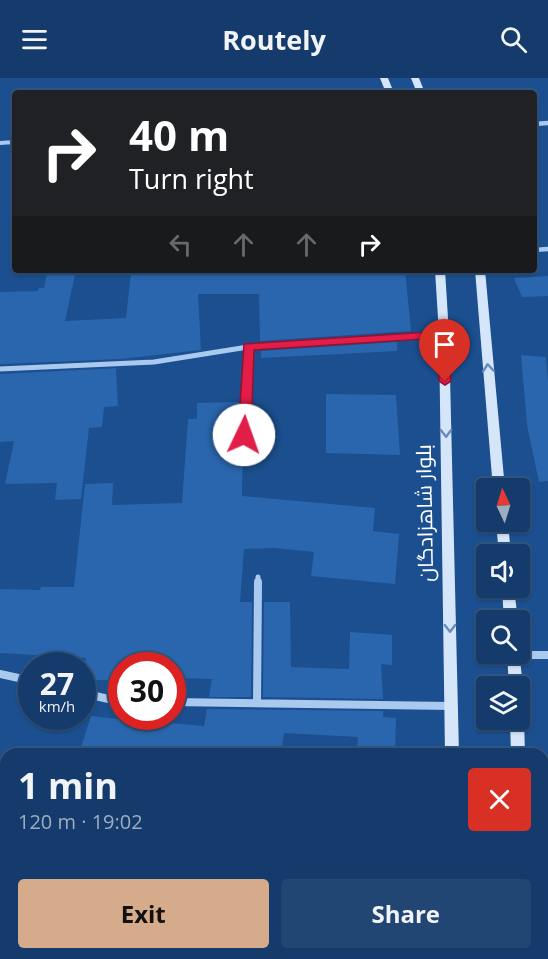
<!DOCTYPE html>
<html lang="en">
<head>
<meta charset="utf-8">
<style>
	:root { --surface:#143b6b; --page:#214673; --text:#f1f3f6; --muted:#9dadc1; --line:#33557e; --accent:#d6ab8b }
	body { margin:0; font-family:"Open Sans",Cairo,sans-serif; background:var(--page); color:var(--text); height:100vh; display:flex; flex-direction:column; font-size:22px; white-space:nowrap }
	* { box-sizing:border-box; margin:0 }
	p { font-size:20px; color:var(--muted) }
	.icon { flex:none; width:33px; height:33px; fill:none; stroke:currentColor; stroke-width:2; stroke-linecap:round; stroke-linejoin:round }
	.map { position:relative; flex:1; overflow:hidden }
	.drawer { position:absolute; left:0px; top:670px; width:549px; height:212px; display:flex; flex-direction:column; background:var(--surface); border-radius:18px 18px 0 0; box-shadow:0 2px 4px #0004,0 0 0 2px var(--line) }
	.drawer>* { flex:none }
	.top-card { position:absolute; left:12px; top:12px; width:525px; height:183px; border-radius:6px; box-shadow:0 2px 4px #0004,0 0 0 2px var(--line); background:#202124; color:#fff; overflow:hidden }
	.needle { width:39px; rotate:356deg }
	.fabs { position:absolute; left:476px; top:400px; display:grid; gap:12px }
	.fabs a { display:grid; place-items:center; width:54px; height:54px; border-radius:6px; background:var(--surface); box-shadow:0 2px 4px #0004,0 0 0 2px var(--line); font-size:30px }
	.speed { position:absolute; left:18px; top:574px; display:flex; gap:12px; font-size:30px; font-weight:700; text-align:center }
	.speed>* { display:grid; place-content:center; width:78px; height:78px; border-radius:50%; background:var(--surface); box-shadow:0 2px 4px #0004,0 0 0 2px var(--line); line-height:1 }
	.speed small { font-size:15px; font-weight:400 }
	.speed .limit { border:9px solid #d22; background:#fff; color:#111 }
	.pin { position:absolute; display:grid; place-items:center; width:51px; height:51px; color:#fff; margin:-62px -26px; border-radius:50% 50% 50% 0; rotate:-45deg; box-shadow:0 0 6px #0007 }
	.pin .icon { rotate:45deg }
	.me { position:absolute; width:66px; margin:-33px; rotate:3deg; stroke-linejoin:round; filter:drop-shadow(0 0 4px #0008) }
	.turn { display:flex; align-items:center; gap:21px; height:126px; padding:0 18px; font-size:27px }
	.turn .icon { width:78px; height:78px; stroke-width:2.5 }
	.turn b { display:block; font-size:42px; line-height:51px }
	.lanes { display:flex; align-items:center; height:57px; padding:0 18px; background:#0003; justify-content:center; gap:30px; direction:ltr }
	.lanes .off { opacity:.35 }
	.round { display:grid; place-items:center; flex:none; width:63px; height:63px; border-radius:6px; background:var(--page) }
	.headline { display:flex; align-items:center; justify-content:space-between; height:102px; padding:0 18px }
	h1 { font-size:36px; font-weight:700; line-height:45px }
	.button { display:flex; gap:12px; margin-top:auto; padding:12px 18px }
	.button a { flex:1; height:69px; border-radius:6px; background:var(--accent); color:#111; font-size:24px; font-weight:700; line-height:69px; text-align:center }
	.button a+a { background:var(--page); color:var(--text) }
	header { display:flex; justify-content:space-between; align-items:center; height:78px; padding:0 18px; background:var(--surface); font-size:27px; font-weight:700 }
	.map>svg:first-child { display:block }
	.building { fill:#2a66ad }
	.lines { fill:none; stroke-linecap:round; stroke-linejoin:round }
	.minor-far2 { stroke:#a9c9ee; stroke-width:4.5 }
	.minor-far1 { stroke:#a9c9ee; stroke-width:5 }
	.minor { stroke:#a9c9ee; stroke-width:8 }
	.tertiary { fill:#a9c9ee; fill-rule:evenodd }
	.secondary { fill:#d6e6fa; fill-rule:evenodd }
	.oneway { stroke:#668bba }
	.route { fill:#e11d48; stroke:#92132f; stroke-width:1.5 }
	.labels { text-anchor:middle; stroke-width:6; stroke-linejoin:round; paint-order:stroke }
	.street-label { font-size:21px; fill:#fff; stroke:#1b4f8f }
</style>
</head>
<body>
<header><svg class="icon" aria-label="menu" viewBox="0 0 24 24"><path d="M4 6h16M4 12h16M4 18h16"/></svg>Routely<svg class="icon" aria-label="search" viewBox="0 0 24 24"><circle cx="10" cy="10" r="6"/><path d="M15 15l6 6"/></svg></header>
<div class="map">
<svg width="548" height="881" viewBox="0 0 548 881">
	<rect width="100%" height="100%" fill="#1b4f8f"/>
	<path class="building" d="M48,192H76L65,243L126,240L131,195L191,192H405L411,253L260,263L259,216H198L201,272L121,281L0,286V214L38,213L39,210H44Z
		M548,198V218L522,219L514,200Z
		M397,264V273L261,280V273Z
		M521,277L546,279L548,304V403L539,404L527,347Z
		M120,290L116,291L118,328L104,329L102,349L89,350L81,421L55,422L57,405L5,406L14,363L0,364V296Z
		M326,316L396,317L400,377L326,375Z
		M241,324L239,357L243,362L242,418L375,430L373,453L399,456L395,506L311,498L314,474L274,470L244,471L240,524H252L251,619H209L212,601L172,600V588H122V602H82L86,580L0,575V511L40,512L41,509H74L85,406L113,405L112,427L182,425L188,341H197V325Z
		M264,524H290L291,589L349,591L350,554L392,557V587L381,586L383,621L263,619Z
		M207,631L383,633V639L396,640L395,676H357L358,659L284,655L281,676H214L188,674L187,676H79L91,638L159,646L160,644L204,648Z"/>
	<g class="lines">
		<path class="minor-far2" d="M534,46L548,45
			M534,172L548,171"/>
		<path class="minor-far1" d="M0,291L154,284L248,269L444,256
			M244,357L248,269
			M258,505V499"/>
		<path class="minor" d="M514,577H548
			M0,596L32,603
			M82,615L122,624
			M172,624L451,628
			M257,625L258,504
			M359,876L408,881"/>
		<path class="tertiary" d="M15,62V66L0,67V63Z"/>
		<path class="secondary" d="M380,0H388L394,15H386Z
			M411,0H419L425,15H417Z
			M435,192H445L449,256L459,676H445L439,256Z
			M475,192H485L505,411H493Z
			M496,444H508L511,477H499Z
			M502,510H514L518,543H504Z
			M519,572L523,609L519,614V609H509L507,576H519Z
			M519,636L524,642L525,676H511L510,642H519Z
			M444,876H460V881H444Z
			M516,876H532V881H516Z"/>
	</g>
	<defs><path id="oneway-chevron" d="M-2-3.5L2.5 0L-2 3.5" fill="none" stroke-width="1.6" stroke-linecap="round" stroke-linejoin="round" transform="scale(1.5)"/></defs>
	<g class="oneway">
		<use href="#oneway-chevron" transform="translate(488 290) rotate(-95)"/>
		<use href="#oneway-chevron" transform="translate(446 355) rotate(89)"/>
		<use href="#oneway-chevron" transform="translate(450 550) rotate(89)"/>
	</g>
	<path class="route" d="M444,253L450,256L451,303L445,307L439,303V260L254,272L251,357L244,361L238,357L244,266Z"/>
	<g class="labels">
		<g class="street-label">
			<text transform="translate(425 435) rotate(-91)" y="7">بلوار شاهزادگان</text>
		</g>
	</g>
</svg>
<div class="fabs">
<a><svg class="needle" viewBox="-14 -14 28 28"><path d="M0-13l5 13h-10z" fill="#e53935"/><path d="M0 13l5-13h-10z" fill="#9dadc1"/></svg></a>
<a><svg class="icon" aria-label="sound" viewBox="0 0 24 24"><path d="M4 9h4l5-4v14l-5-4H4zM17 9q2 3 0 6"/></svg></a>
<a><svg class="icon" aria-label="search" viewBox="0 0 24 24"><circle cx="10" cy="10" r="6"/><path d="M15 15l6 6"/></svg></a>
<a><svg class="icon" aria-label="layers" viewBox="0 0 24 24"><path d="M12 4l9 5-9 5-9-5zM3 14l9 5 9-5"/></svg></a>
</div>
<div class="speed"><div>27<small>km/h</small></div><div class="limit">30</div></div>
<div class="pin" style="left:445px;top:303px;background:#d93025"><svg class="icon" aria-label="arrive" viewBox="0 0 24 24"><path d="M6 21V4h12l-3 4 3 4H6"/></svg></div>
<svg class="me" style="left:244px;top:357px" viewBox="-20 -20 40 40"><circle r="19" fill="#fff"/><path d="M0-13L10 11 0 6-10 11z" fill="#e11d48"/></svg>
<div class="top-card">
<div class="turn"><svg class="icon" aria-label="right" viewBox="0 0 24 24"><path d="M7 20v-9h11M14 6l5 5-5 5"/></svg><div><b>40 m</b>Turn right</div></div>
<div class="lanes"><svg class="icon off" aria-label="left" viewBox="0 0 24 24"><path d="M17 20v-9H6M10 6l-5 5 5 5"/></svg><svg class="icon off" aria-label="ahead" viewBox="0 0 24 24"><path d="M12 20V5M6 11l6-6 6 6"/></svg><svg class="icon off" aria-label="ahead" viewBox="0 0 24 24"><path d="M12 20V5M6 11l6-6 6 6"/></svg><svg class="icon" aria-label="right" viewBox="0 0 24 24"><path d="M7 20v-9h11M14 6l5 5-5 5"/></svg></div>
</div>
<section class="drawer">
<div class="headline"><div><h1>1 min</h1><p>120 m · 19:02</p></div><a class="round" style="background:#d93025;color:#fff"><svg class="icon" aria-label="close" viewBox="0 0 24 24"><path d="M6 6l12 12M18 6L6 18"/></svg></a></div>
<div class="button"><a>Exit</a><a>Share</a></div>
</section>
</div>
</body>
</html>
